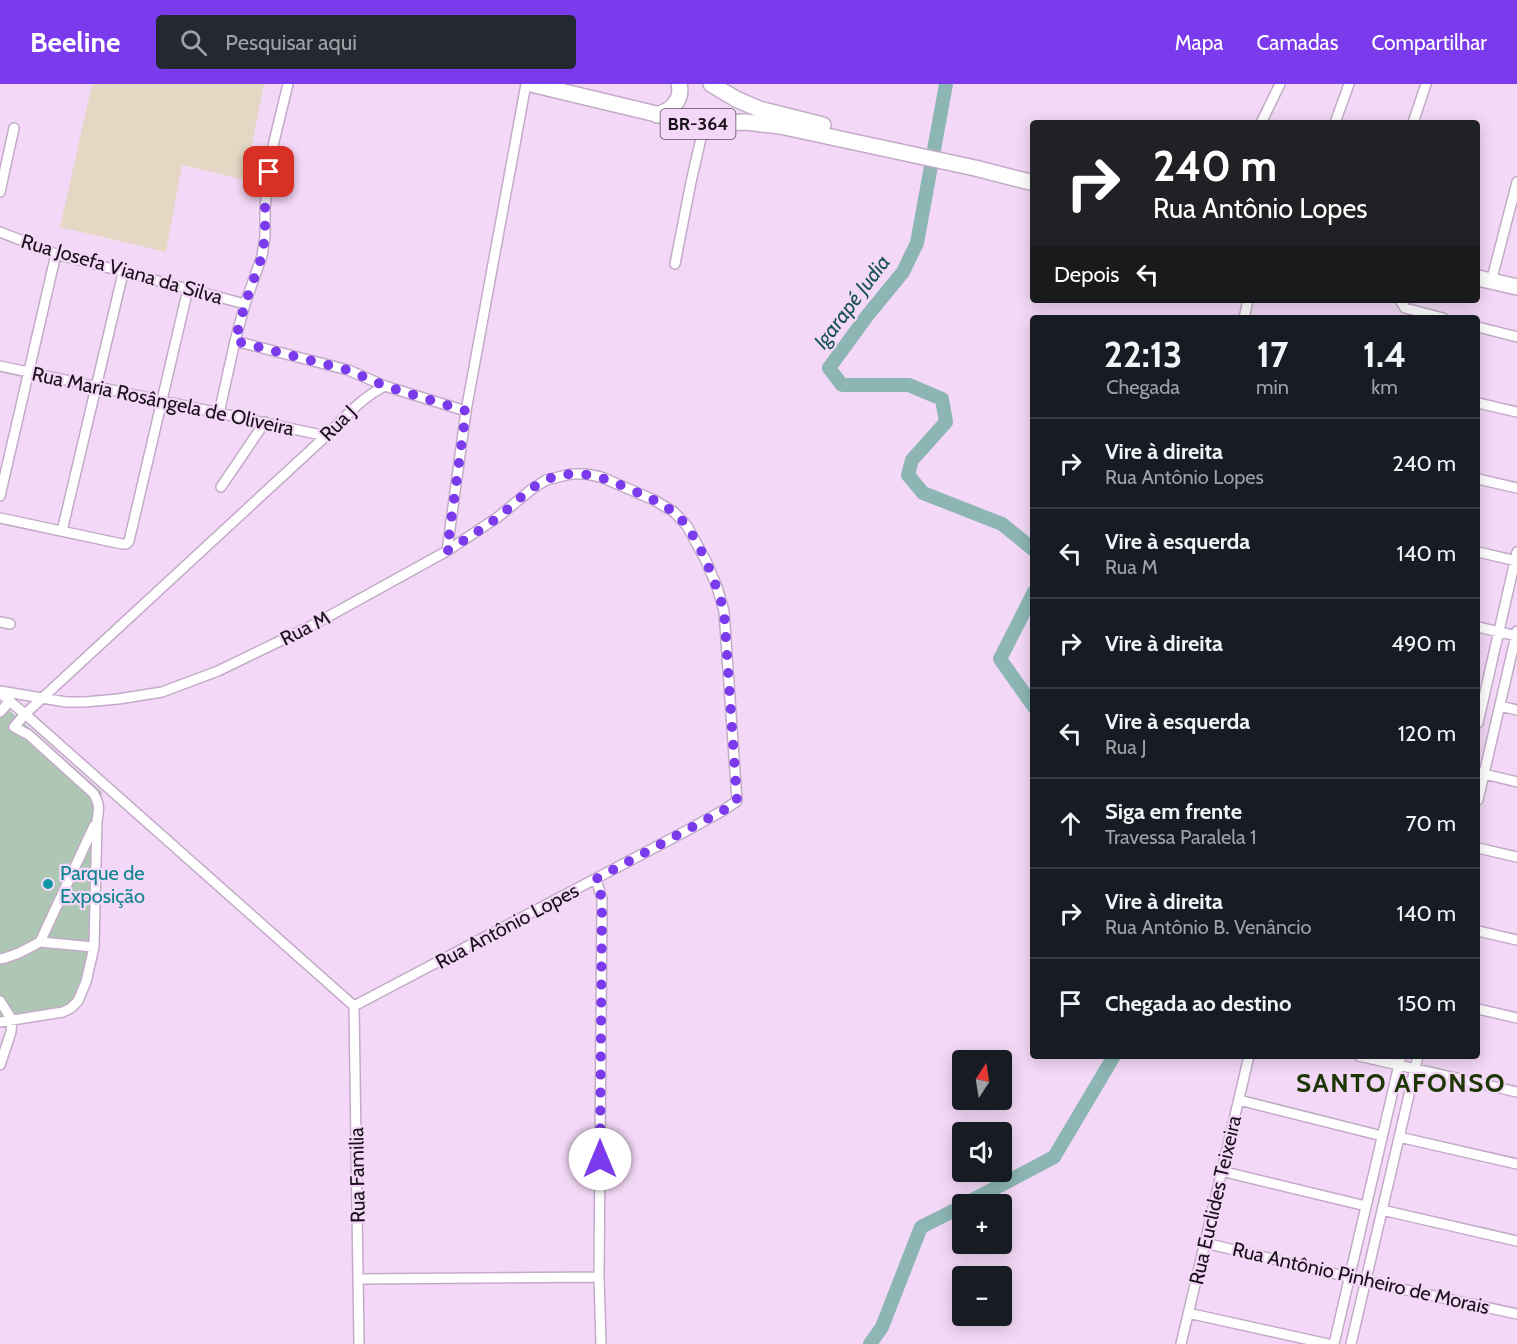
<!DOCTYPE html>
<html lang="pt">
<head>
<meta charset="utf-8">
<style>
	:root { --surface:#171b24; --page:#242831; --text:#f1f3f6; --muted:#9ea1a6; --line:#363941; --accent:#7c3aed }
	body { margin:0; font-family:Cabin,sans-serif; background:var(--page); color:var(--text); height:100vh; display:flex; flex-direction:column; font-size:22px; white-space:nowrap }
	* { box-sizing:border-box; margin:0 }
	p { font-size:20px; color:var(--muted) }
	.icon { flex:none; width:33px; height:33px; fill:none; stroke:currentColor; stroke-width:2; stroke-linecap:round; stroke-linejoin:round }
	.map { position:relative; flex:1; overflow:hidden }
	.drawer { position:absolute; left:1030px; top:231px; width:450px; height:744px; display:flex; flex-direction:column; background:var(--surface); border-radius:6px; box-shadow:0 3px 15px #0003 }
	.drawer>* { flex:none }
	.guide { position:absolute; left:1030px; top:36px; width:450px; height:183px; border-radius:6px; box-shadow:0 3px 15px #0003; background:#202124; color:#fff; overflow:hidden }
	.needle { width:39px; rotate:12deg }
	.controls { position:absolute; left:952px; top:966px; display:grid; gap:12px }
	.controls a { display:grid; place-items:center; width:60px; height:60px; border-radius:6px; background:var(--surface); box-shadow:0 3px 15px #0003; font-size:30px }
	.pin { position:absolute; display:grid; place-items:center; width:51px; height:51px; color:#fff; margin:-26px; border-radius:12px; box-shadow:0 3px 9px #0006 }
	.me { position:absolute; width:66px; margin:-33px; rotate:0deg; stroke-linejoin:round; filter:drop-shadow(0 0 4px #0008) }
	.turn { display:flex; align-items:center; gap:21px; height:126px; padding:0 24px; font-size:27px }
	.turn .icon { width:78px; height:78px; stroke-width:2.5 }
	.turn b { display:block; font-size:42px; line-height:51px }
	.then { display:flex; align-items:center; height:57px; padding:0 24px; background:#0003; gap:12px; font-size:22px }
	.eta { display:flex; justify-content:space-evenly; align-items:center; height:102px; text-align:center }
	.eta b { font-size:36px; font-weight:700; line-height:42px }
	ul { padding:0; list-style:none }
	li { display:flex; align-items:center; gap:18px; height:90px; padding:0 24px; border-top:2px solid var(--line) }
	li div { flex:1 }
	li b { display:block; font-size:22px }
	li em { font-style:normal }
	header { display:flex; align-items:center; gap:36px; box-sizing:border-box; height:84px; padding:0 30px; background:var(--accent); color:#fff }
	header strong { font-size:28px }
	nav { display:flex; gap:33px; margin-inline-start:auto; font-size:21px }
	.search { width:420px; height:54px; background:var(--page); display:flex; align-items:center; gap:15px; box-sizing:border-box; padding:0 21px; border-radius:6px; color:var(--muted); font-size:22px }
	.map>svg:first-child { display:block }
	.commercial { fill:#e4d8c4 }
	.green { fill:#aec7b4 }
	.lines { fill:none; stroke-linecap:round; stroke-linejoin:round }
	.river { stroke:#8cb5b4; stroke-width:14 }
	.minor-casing { stroke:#c3abc8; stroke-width:12 }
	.highway-casing { stroke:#c3abc8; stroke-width:18 }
	.minor { stroke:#fff; stroke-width:9 }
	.highway { stroke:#fff; stroke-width:15 }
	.route { stroke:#7c3aed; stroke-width:10; stroke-dasharray:0 18 }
	.culture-dot { fill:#0f9aa8; stroke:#f3d9f7; stroke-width:2 }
	.labels { text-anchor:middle; stroke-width:4.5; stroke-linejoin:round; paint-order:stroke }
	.shield { fill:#f3d9f7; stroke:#5b4d5d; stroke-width:1.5 }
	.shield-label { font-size:18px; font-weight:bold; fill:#1a111b }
	.street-label { font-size:20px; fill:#1a111b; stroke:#f3d9f7 }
	.culture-label { font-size:20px; fill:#0d838f; stroke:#f3d9f7; text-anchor:start }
	.water-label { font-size:21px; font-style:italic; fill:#165252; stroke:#f3d9f7 }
	.district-label { font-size:26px; font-weight:bold; letter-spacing:1.5px; fill:#1d3604; stroke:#f3d9f7 }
</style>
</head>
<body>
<header>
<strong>Beeline</strong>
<div class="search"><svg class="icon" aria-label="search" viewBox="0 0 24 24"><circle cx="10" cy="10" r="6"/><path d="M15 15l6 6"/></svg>Pesquisar aqui</div>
<nav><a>Mapa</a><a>Camadas</a><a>Compartilhar</a></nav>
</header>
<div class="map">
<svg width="1517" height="1260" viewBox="0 0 1517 1260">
	<rect width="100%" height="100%" fill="#f3d9f7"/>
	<path class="commercial" d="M92,0H264L245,96L182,81L166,168L60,143Z"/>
	<path class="green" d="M0,618L102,708L97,737L94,863L86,898L71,924L0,938Z"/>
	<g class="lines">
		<path class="river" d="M946,0L917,159L903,188L867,232L829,284L842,301H909L942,315L946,338L912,376L908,391L923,409L1002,440L1034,466
			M1034,508L1000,575L1034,623
			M965,1120L1054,1073L1114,972
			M870,1260L882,1243L921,1143L963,1122"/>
		<g class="minor-casing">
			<path id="minor" d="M1261,39L1280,0
				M1335,39L1349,0
				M1413,39L1426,0
				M0,108L14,44
				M0,148L56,170L245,220
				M675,180L691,98L704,41
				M1491,198L1517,98
				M1400,216L1405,224L1443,234
				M1244,234L1248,216
				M1478,243L1517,253
				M235,257L348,286L385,302L466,327L526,0
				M0,282L326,352
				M1478,319L1517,328
				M219,329L235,257L245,220L262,172L265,152V124L271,70L288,0
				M1478,395L1517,404
				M221,403L265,338
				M0,412L56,170
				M0,434L122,460H126L129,457L188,205
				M62,447L123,189
				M447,467L466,327
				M1478,468L1517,477
				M0,538L10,540
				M1478,543L1517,552
				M0,607L66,618H85L118,615L162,608L218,587L313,541L447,467L498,433L532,405L546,396L571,390H586L601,393L654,416L674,428L687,442L706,477L717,503L724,527L737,717L724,726L686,747L354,922
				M0,609L25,630L14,643L29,651L93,709C100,719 99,726 97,737L94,863L86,898L78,917L71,924L63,928L0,938
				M1500,622L1517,626
				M0,628L10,617
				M1478,639L1517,468
				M1480,689L1517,698
				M1478,716L1517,547
				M1478,764L1517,773
				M596,795L602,815L599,1193L601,1260
				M1478,847L1517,856
				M40,858L94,863
				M0,875L5,874L19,869L40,858L94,742
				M0,917L12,936L11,948L0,981
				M354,922L25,630L326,352C345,333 361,314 385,302
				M354,922L359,1260
				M1478,925L1517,934
				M1359,972L1517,1008
				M1239,1016L1382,1052
				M1399,1053L1517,1080
				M1221,1087L1366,1122
				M1382,1126L1517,1157
				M1205,1159L1365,1197L1517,1230
				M358,1195L599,1193
				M1188,1229L1328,1260
				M1181,1260L1249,972
				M1334,1260L1401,972
				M1351,1260L1418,972"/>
		</g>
		<g class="highway-casing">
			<path id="highway" d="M531,0L698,40L745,38L780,42L975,84L1034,99
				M711,0L736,15L759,25L823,41
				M657,31C672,26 683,16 679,0
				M1478,194L1517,203"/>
		</g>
		<use href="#minor" class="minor"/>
		<use href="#highway" class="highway"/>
	</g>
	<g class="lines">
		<path class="route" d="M269,88L265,124V152L262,172L245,220L235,257L348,286L385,302L466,327L447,467C464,456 481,446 497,434C513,422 529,403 548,395C576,385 597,391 623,402C640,410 657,416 672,427C696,444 716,499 724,527L737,717L724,726L596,795L602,815L600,1075"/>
	</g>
	<circle class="culture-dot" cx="48" cy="800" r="6"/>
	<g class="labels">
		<rect class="shield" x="660.5" y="25" width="75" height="30" rx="4.5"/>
		<g class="shield-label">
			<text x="698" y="46">BR-364</text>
		</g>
		<g class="street-label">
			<text transform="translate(122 185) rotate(16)" y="7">Rua Josefa Viana da Silva</text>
			<text transform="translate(163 317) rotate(12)" y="7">Rua Maria Rosângela de Oliveira</text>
			<text transform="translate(338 339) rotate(-45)" y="7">Rua J</text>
			<text transform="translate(305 544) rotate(-27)" y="7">Rua M</text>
			<text transform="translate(507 842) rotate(-28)" y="7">Rua Antônio Lopes</text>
			<text transform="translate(357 1091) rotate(-91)" y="7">Rua Familia</text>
			<text transform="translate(1215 1116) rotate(-77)" y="7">Rua Euclides Teixeira</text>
			<text transform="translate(1361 1194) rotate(13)" y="7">Rua Antônio Pinheiro de Morais</text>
		</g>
		<g class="culture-label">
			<text x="60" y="796">Parque de<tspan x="60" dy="23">Exposição</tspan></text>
		</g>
		<g class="water-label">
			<text transform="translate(852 218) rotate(-53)" y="7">Igarapé Judia</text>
		</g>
		<g class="district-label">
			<text x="1401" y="1008">SANTO AFONSO</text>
		</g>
	</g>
</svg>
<div class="controls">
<a><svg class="needle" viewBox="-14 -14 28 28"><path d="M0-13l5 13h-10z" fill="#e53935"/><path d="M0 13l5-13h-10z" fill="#9ea1a6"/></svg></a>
<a><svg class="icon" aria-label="sound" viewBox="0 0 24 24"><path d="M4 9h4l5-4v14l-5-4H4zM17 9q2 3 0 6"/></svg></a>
<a>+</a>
<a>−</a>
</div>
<div class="pin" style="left:269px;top:88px;background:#d93025"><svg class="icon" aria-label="arrive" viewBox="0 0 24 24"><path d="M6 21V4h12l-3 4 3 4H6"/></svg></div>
<svg class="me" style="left:600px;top:1075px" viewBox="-20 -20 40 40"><circle r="19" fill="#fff"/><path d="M0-13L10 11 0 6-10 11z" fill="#7c3aed"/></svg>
<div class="guide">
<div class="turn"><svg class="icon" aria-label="right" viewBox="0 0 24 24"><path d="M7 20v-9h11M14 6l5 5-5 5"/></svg><div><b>240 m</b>Rua Antônio Lopes</div></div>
<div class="then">Depois<svg class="icon" aria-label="left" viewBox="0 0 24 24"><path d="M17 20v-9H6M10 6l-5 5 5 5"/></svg></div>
</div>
<section class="drawer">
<div class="eta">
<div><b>22:13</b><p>Chegada</p></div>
<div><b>17</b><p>min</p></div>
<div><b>1.4</b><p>km</p></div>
</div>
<ul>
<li><svg class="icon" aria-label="right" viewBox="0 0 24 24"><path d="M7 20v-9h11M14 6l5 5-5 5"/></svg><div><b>Vire à direita</b><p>Rua Antônio Lopes</p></div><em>240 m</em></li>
<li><svg class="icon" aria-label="left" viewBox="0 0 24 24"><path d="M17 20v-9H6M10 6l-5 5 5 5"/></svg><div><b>Vire à esquerda</b><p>Rua M</p></div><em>140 m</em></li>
<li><svg class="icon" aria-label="right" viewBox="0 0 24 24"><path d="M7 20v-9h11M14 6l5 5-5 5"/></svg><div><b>Vire à direita</b></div><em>490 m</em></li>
<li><svg class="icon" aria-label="left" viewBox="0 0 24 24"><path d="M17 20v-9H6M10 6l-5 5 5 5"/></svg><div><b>Vire à esquerda</b><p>Rua J</p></div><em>120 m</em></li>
<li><svg class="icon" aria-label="ahead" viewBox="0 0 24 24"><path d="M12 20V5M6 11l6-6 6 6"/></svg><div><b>Siga em frente</b><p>Travessa Paralela 1</p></div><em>70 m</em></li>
<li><svg class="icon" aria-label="right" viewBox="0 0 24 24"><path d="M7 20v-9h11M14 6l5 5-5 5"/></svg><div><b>Vire à direita</b><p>Rua Antônio B. Venâncio</p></div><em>140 m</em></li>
<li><svg class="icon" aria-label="arrive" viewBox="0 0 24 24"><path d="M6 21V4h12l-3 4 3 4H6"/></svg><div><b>Chegada ao destino</b></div><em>150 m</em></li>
</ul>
</section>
</div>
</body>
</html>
